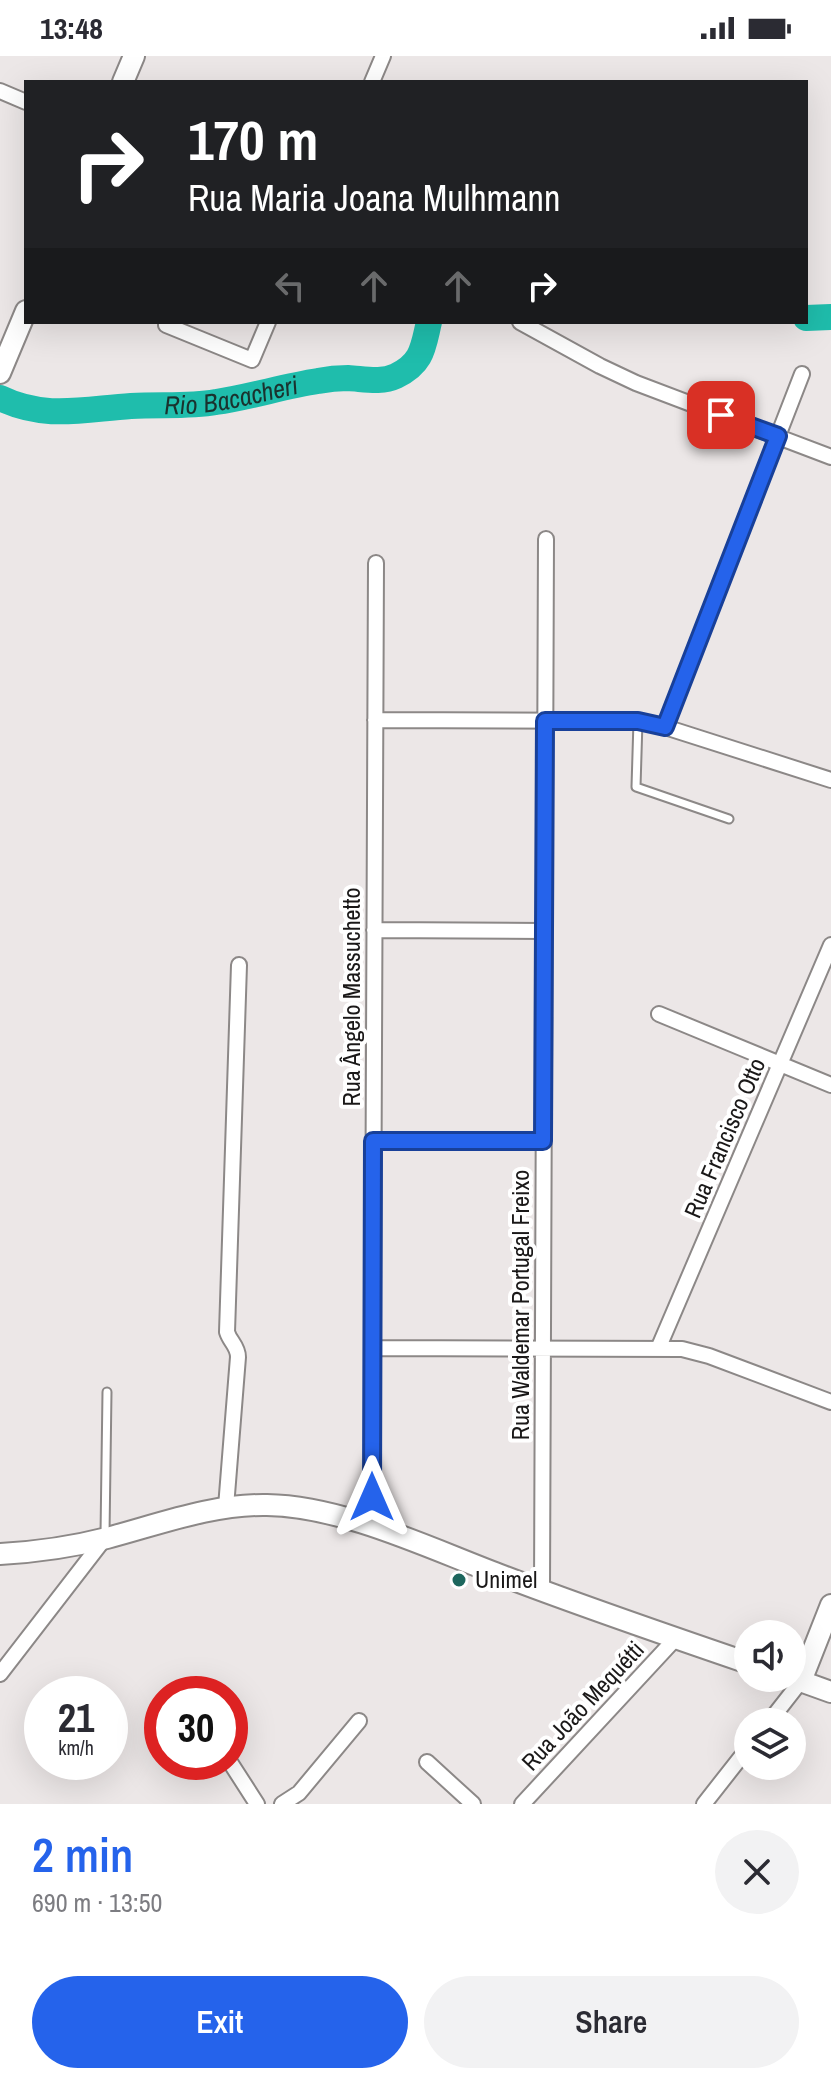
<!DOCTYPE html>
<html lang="en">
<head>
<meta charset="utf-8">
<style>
	:root { --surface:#fff; --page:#f2f2f3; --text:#2b2b33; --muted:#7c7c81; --accent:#2563eb }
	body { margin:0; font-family:"Archivo Narrow",sans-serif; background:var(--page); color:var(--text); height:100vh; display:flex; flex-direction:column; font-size:30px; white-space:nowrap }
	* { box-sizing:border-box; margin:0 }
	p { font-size:26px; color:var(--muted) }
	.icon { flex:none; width:44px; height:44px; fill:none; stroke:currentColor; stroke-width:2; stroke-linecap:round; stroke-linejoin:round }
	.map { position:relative; height:1748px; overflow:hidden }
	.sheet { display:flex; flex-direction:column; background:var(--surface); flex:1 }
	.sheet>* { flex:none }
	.banner { position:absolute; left:24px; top:24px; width:784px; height:244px; border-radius:0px; box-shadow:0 8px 32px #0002; background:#202124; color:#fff; overflow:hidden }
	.fabs { position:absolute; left:734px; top:1564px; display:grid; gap:16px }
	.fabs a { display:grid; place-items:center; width:72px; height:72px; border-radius:50%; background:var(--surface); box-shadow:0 8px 32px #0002; font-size:40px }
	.speed { position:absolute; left:24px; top:1620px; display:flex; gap:16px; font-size:40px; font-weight:700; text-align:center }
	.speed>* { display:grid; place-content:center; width:104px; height:104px; border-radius:50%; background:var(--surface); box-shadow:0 8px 32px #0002; line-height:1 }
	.speed small { font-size:20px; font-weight:400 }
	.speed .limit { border:12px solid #d22; background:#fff; color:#111 }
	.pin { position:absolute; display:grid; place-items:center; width:68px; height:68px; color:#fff; margin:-34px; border-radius:16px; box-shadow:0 4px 12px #0006 }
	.me { position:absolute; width:88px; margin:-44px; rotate:0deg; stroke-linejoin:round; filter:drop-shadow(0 0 6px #0008) }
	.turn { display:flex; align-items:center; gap:28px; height:168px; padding:0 32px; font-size:36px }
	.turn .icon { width:104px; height:104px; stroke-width:2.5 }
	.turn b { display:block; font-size:56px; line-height:68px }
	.lanes { display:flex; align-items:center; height:76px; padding:0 32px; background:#0003; justify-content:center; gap:40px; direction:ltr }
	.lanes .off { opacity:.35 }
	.round { display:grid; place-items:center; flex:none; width:84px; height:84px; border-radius:42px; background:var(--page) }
	.head { display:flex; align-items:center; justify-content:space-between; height:136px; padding:0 32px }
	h1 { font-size:48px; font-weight:600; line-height:60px; color:var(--accent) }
	.action { display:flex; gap:16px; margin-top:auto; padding:16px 32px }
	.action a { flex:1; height:92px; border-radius:48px; background:var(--accent); color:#fff; font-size:32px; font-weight:600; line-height:92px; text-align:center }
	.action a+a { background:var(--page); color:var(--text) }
	.status { display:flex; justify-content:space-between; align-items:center; height:56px; padding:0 40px; background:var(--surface); direction:ltr }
	.status svg { height:22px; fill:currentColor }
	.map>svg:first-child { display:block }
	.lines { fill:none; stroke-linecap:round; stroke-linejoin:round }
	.river { stroke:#1fbdac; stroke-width:26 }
	.lane-casing { stroke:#8c8887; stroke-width:11 }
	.street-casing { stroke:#8c8887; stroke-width:18 }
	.secondary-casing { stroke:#8c8887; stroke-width:24 }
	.lane { stroke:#fff; stroke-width:7 }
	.street { stroke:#fff; stroke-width:14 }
	.secondary { stroke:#fff; stroke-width:20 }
	.route-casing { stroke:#184099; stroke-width:20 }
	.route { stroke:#2563eb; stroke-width:14 }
	.poi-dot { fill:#1d665d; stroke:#fff; stroke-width:3 }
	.labels { text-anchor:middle; stroke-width:8; stroke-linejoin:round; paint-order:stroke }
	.street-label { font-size:24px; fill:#1a1818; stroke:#fff }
	.poi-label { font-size:24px; fill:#1a1818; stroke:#fff; text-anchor:start }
	.water-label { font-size:26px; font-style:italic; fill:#1a322e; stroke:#fff }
</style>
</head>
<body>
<div class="status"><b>13:48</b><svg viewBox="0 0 49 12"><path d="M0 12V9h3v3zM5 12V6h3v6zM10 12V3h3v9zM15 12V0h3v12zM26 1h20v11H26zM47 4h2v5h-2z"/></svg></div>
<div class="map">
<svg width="831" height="1748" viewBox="0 0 831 1748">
	<rect width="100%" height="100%" fill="#ece7e7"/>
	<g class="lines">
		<g class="river">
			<path d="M806,262L831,261"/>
			<path id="s1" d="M0,342C45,364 84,353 131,350C160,348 188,351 216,346C251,341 284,330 318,325C328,323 338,322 348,322C365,323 381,327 396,320C423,307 423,291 429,266"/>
		</g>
		<g class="lane-casing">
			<path id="lane" d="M638,665L636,731L729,763
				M105,1478L107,1336"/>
		</g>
		<g class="street-casing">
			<path id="street" d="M372,26L383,0
				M0,35L26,46
				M520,266L600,310L636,327L831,401
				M166,269L252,304L268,266
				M375,664L638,665L665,671L831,724
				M665,671L802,318
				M374,874L544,875
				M659,958L831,1029
				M373,1085H543
				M372,1292L682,1293L709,1300L831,1346
				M658,1293L831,889
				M226,1451L238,1301C238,1290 230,1286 227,1276L239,909
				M372,1470L376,507
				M542,1534L546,483
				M0,1618L105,1482
				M769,1666L801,1625
				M230,1706L257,1748
				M427,1706L473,1748
				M282,1748L299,1737L359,1665
				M522,1748L676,1582
				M704,1748L748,1692"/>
		</g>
		<g class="secondary-casing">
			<path id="secondary" d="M123,26L134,0
				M0,317L26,255
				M0,1498C36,1496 72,1491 107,1482C160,1468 212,1448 267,1449C343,1450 431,1493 503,1520C584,1551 666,1579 748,1607
				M792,1622L831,1636
				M801,1625L831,1549"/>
		</g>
		<use href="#lane" class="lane"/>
		<use href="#street" class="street"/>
		<use href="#secondary" class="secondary"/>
	</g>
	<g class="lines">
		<g class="route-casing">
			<path id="route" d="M372,1441L373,1085H543L545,665H638L665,671L778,380L721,359"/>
		</g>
		<use href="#route" class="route"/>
	</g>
	<circle class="poi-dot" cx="459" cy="1524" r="8"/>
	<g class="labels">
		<g class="street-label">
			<text transform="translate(352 941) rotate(-90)" y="8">Rua Ângelo Massuchetto</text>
			<text transform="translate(725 1082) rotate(-67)" y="8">Rua Francisco Otto</text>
			<text transform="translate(521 1249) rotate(-90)" y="8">Rua Waldemar Portugal Freixo</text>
			<text transform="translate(583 1650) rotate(-47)" y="8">Rua João Mequétti</text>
		</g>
		<g class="poi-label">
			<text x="475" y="1532">Unimel</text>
		</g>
		<g class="water-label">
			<text dy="9" stroke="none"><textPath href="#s1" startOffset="234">Rio Bacacheri</textPath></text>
		</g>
	</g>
</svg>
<div class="fabs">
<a><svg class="icon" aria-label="sound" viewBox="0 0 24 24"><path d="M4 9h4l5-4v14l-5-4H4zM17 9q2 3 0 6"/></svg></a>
<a><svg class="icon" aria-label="layers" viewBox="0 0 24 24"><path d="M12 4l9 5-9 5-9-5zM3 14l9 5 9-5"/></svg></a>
</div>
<div class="speed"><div>21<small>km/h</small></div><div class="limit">30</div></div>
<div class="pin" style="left:721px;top:359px;background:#d93025"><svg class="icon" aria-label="arrive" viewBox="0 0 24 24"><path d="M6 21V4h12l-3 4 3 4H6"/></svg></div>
<svg class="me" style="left:372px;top:1441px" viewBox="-20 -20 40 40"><path d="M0-17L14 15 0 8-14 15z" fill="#2563eb" stroke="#fff" stroke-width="4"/></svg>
<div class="banner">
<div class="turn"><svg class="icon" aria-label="right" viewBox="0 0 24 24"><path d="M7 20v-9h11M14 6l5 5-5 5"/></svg><div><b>170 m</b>Rua Maria Joana Mulhmann</div></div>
<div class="lanes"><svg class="icon off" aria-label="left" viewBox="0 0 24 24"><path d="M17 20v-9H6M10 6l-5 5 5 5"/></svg><svg class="icon off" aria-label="ahead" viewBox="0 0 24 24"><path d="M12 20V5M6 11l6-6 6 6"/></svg><svg class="icon off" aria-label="ahead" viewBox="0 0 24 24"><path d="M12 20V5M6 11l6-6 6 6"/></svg><svg class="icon" aria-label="right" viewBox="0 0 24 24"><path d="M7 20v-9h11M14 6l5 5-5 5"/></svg></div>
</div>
</div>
<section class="sheet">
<div class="head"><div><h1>2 min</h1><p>690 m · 13:50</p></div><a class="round"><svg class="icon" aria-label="close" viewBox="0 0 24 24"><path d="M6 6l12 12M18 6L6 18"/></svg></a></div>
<div class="action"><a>Exit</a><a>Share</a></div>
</section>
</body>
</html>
